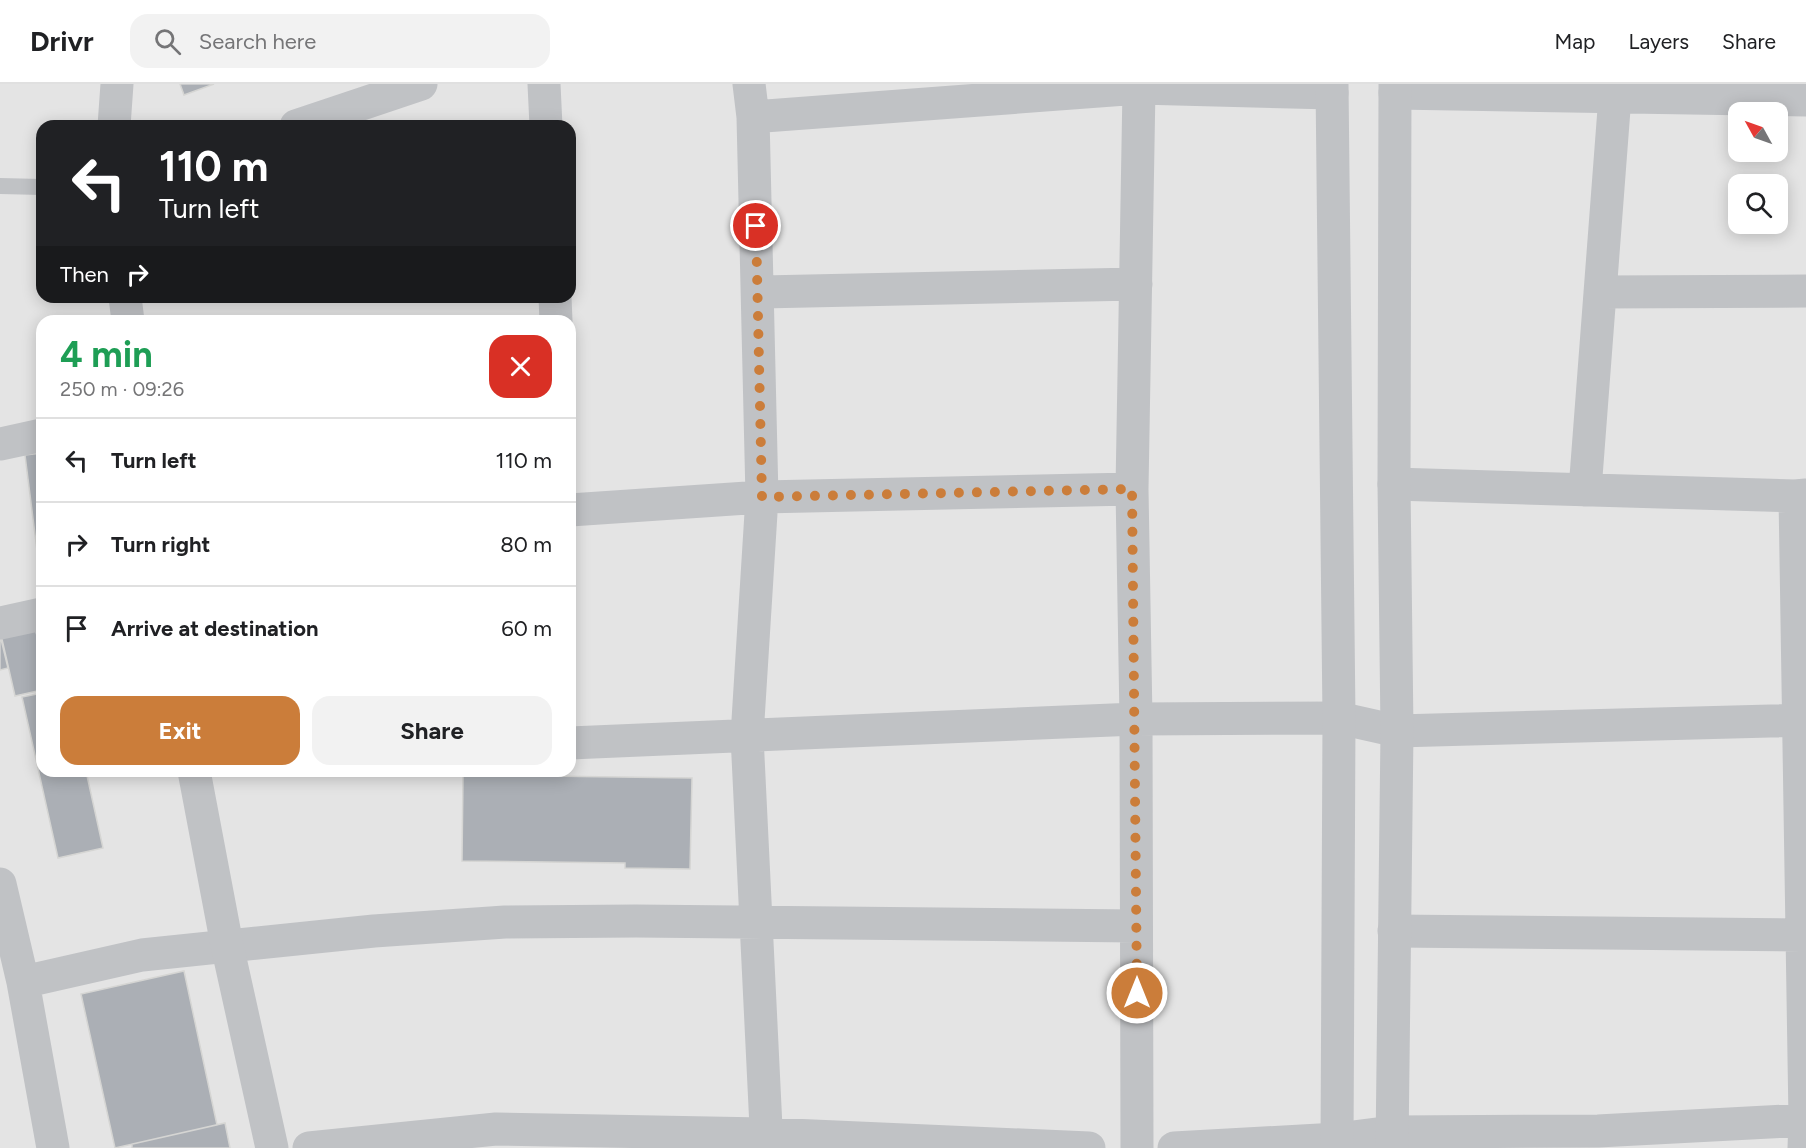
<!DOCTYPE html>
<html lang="en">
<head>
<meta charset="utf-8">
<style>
	:root { --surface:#fff; --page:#f2f2f2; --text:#202124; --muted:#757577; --line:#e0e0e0; --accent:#cb7d3a }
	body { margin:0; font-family:Figtree,sans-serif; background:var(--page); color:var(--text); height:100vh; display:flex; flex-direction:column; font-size:22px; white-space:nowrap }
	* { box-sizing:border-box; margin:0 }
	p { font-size:20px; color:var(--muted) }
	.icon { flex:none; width:33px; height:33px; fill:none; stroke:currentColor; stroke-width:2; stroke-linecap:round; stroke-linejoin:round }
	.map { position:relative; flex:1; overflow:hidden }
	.panel { position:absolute; left:36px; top:231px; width:540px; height:462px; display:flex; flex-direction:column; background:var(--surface); border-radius:18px; box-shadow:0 3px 15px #0003 }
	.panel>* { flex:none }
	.banner { position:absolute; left:36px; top:36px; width:540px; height:183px; border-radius:18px; box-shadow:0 3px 15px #0003; background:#202124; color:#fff; overflow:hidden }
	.needle { width:39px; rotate:310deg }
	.controls { position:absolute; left:1728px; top:18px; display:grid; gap:12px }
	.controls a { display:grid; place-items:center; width:60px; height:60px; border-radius:12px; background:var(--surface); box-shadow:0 3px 15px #0003; font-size:30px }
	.pin { position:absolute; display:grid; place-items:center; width:51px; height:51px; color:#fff; margin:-26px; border:3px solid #fff; border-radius:50%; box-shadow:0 2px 6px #0007 }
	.me { position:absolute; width:66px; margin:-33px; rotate:0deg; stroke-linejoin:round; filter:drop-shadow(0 0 4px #0008) }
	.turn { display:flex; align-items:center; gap:21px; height:126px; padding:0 24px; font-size:27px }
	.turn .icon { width:78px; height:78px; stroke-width:2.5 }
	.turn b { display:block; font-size:42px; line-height:51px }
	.then { display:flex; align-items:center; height:57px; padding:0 24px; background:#0003; gap:12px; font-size:22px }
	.round { display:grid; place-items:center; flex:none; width:63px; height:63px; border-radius:18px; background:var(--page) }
	.head { display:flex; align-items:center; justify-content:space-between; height:102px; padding:0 24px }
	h1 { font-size:36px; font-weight:700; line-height:45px; color:#1e9e55 }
	.button { display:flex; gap:12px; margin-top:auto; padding:12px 24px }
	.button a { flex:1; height:69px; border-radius:18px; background:var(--accent); color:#fff; font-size:24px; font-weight:700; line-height:69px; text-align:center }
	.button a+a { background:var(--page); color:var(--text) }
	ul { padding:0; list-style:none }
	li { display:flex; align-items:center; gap:18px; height:84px; padding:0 24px; border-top:2px solid var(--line) }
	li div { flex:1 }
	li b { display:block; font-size:22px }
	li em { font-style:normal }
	header { display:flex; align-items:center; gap:36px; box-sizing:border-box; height:84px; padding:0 30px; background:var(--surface); border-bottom:2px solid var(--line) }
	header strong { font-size:28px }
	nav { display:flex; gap:33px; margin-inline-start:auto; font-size:21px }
	.search { width:420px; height:54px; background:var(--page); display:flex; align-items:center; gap:15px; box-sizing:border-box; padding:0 21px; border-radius:18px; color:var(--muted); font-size:22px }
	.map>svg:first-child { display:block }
	.built { fill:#e4e4e4; fill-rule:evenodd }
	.building { fill:#abafb5; stroke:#d5d5d3; stroke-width:1.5 }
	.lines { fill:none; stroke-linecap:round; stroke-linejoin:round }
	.service { stroke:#c0c2c5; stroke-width:16 }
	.minor { stroke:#c0c2c5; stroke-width:33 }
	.tertiary { stroke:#c0c2c5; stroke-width:33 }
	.route { stroke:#cb7d3a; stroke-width:10; stroke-dasharray:0 18 }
</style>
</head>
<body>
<header>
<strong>Drivr</strong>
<div class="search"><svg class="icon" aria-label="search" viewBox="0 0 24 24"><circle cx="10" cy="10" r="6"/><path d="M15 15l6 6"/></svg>Search here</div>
<nav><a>Map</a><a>Layers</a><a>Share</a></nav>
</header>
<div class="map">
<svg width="1806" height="1064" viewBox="0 0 1806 1064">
	<rect width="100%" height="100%" fill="#f3f4f1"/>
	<path class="built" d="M0,0H1806V1064H0ZM1738,28H1778V68H1738ZM42,42H570V213H42ZM1738,100H1778V140H1738ZM42,237H570V687H42Z"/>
	<path class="building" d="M180,0H214L184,11Z
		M42,369V497L41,498L25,371Z
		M35,543L42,574V606L15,612L1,551Z
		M0,551L8,584L0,586Z
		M42,609V687H86L103,764L58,774L22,613Z
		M463,691L692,694L690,785L625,784V779L462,777Z
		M184,887L217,1041L115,1064L81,910Z
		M225,1039L230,1064H132V1060Z"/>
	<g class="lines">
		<path class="service" d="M0,102L42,103"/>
		<path class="minor" d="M544,0L546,42
			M749,0L753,33L762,413L747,652L767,1064
			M1395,9L1806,16
			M753,33L1139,4L1332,9
			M758,208L1136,200
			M1600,208L1806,207
			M555,213L556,237
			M0,360L42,351
			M1394,400L1795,412
			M1585,406L1615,12
			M570,426L762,413L1132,405
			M0,539L42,530
			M570,659L1136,635L1339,634L1397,647L1806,636
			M0,800L23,898L53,1064
			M1394,847L1802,851
			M23,898L142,871L374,847L505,838L636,837L1136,842
			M309,1064L496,1045L768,1050L1089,1064
			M1137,1064L1136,635L1132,405L1139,4
			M1174,1064L1337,1055L1392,1048L1598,1047L1806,1036
			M1804,1064L1805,1036L1795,412L1806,411"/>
		<path class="tertiary" d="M1332,0L1339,634L1337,1064
			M114,42L117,0
			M296,42L421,0
			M125,213L128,237
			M194,687L227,861L272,1064
			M1392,1064L1397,647L1394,400L1395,0"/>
	</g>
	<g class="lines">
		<path class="route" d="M756,142L762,413L1132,405L1137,909"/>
	</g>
</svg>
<div class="controls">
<a><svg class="needle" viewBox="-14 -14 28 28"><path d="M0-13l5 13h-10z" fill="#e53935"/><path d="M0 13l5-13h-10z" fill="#757577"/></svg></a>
<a><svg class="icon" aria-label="search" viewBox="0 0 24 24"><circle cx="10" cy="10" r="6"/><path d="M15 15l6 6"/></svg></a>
</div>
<div class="pin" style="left:756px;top:142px;background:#d93025"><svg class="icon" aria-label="arrive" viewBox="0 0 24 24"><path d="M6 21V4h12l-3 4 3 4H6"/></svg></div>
<svg class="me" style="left:1137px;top:909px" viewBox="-20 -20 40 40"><circle r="17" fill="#cb7d3a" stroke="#fff" stroke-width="3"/><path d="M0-11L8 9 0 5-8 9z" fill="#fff"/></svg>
<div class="banner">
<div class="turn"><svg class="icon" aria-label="left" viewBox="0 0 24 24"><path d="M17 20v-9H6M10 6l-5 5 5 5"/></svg><div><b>110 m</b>Turn left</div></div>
<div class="then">Then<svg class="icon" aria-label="right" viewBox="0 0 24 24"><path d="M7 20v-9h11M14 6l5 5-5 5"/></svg></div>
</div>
<section class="panel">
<div class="head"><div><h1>4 min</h1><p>250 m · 09:26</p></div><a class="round" style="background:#d93025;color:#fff"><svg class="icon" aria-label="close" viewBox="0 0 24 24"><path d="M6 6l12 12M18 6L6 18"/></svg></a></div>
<ul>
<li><svg class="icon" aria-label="left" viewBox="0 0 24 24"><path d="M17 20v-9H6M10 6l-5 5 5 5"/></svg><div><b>Turn left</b></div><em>110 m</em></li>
<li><svg class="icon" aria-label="right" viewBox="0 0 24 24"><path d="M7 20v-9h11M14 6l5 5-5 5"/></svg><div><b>Turn right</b></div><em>80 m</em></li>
<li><svg class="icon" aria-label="arrive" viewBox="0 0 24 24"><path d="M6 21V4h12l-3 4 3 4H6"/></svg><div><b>Arrive at destination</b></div><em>60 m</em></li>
</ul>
<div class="button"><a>Exit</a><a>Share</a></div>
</section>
</div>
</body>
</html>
